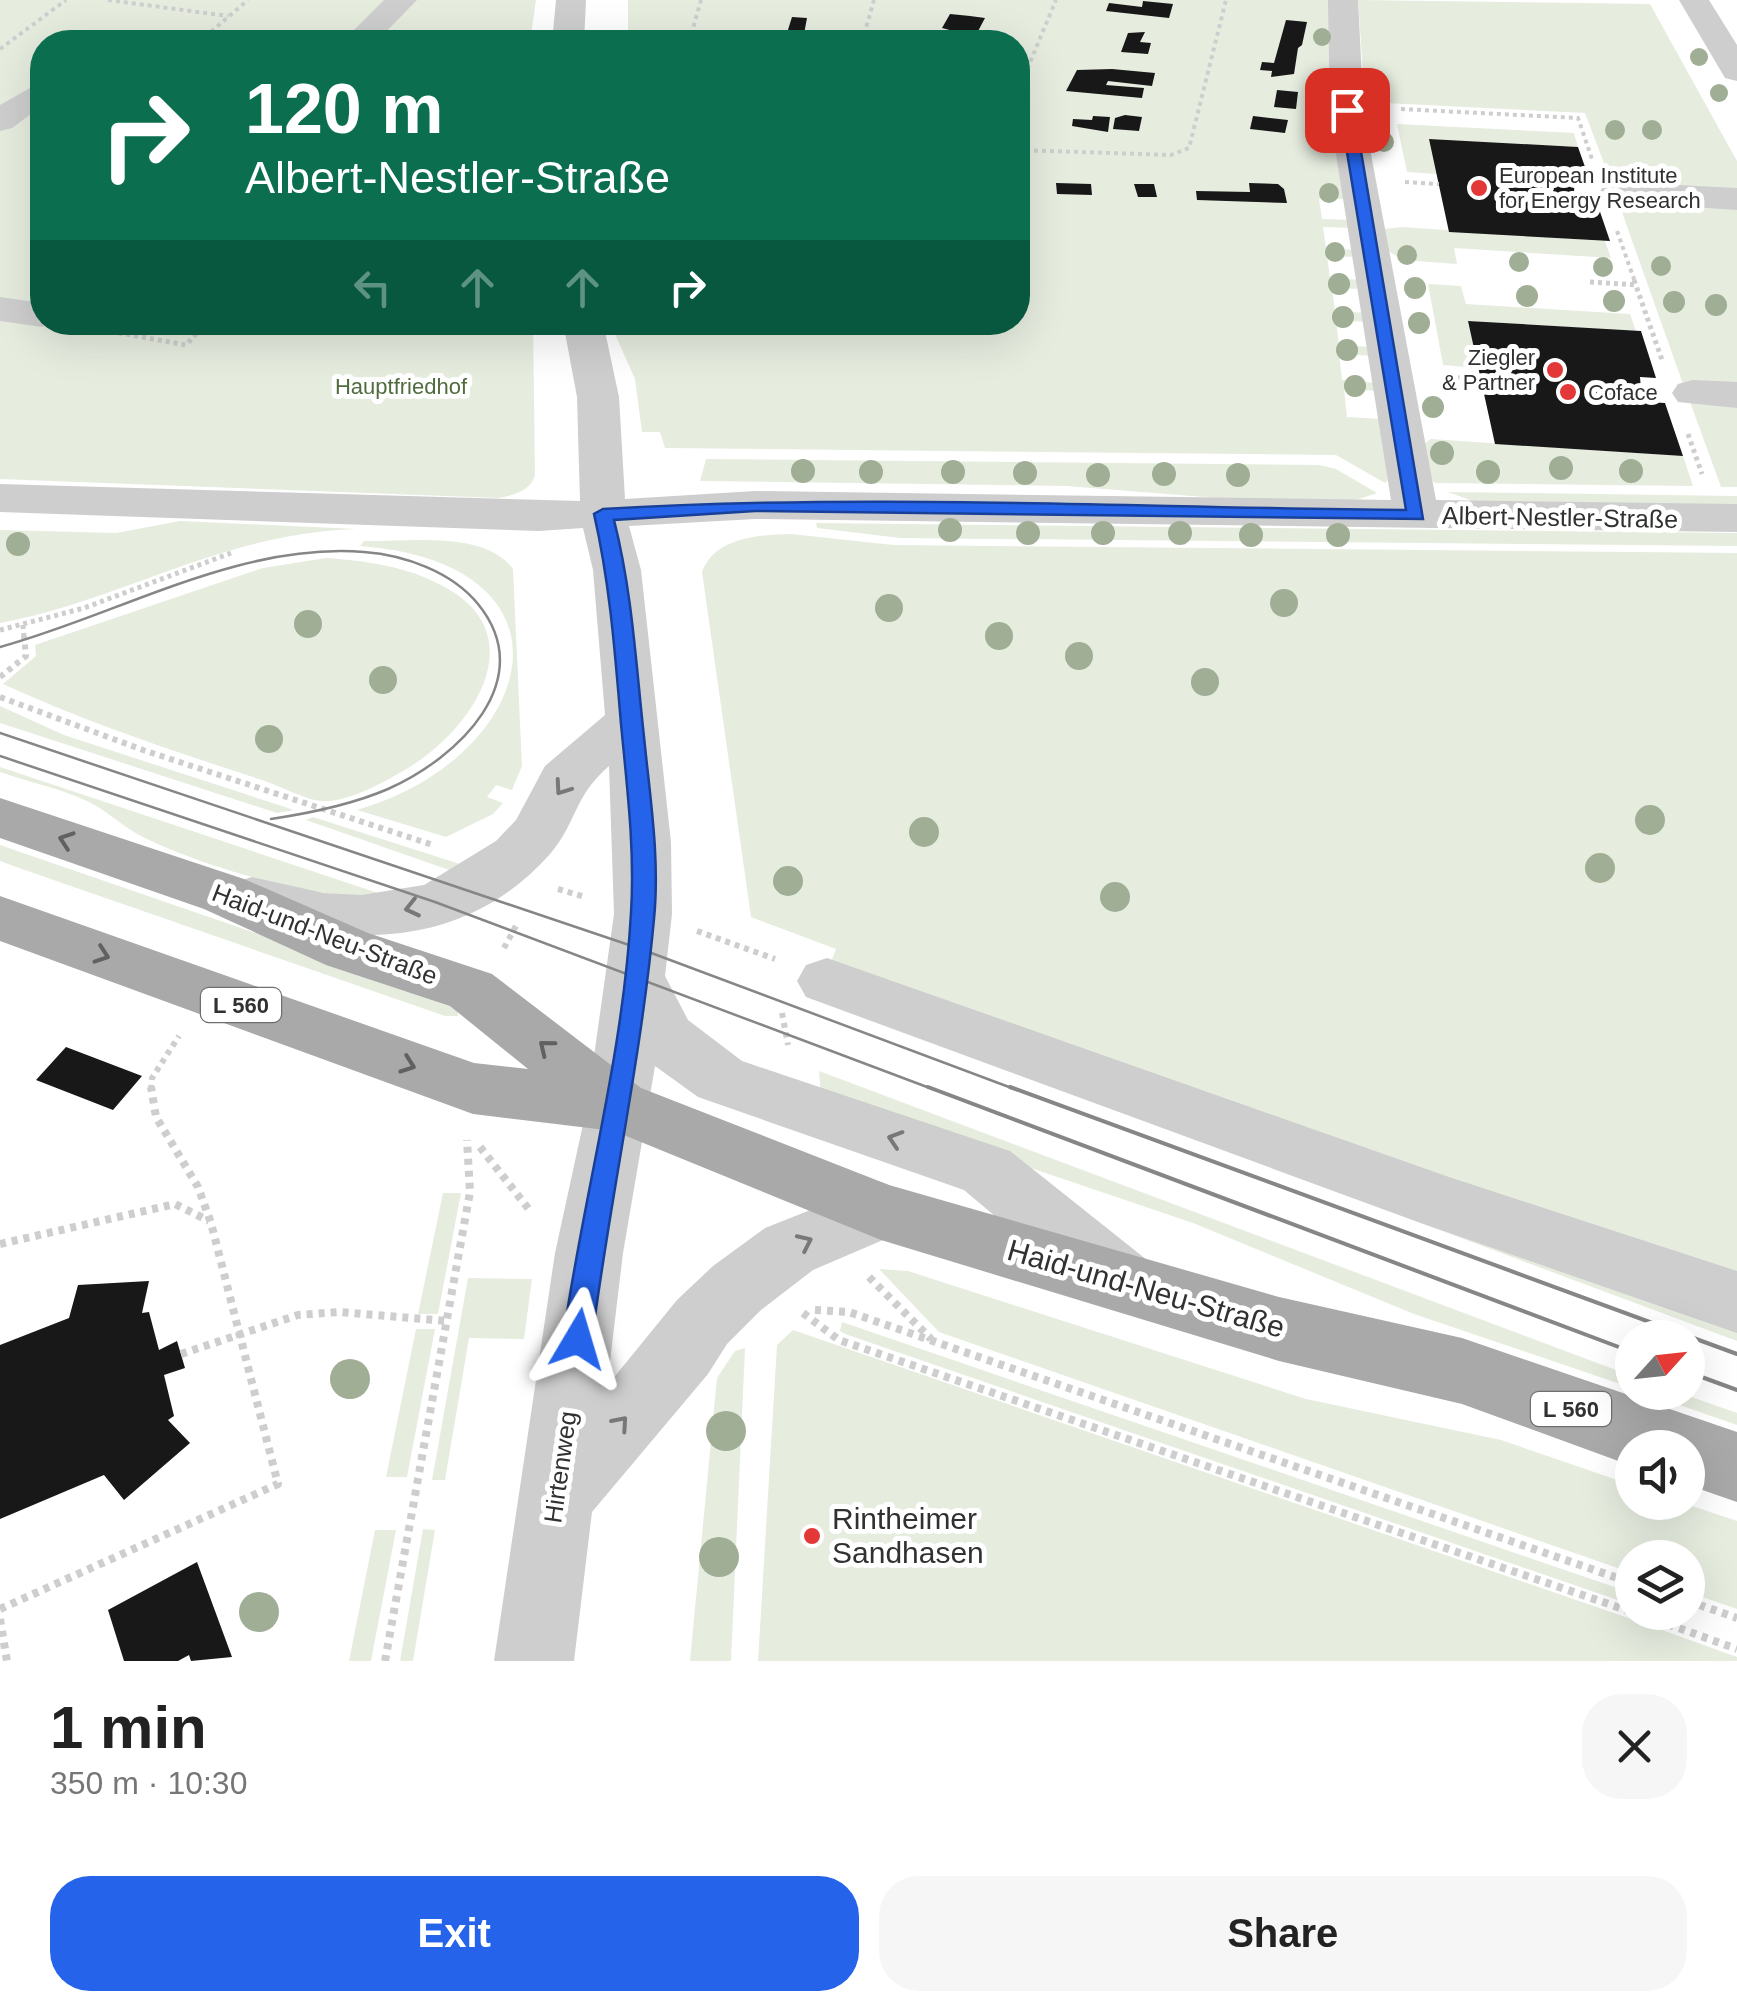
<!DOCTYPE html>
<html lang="en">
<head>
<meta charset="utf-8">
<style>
	:root { --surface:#fff; --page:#f6f6f6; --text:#222; --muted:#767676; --accent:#2563eb }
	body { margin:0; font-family:Helvetica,sans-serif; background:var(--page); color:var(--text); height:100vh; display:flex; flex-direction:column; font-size:38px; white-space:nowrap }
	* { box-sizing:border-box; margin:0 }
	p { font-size:32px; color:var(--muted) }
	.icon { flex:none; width:55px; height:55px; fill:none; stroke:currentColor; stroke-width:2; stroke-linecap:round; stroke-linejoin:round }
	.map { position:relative; height:1661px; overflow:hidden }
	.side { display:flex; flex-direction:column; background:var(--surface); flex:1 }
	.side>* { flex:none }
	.guide { position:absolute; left:30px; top:30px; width:1000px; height:305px; border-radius:40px; box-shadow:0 10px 40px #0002; background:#0b6e4f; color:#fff; overflow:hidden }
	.needle { width:65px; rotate:63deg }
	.controls { position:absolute; left:1615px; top:1320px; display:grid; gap:20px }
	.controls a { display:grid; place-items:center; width:90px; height:90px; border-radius:50%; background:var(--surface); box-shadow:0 10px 40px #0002; font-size:50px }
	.pin { position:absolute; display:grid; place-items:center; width:85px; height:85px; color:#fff; margin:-42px; border-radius:20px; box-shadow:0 5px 15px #0006 }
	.me { position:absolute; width:110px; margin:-55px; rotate:7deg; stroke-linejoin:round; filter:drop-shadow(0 0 8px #0008) }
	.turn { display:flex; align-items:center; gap:35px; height:210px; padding:0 50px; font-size:45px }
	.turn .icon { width:130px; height:130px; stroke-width:2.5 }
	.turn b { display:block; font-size:70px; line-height:85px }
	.lanes { display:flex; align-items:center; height:95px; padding:0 50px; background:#0003; justify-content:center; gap:50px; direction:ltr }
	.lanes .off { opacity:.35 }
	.round { display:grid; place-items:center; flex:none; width:105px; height:105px; border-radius:40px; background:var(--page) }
	.headline { display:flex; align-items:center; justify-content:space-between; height:170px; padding:0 50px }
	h1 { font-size:60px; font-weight:700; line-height:75px }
	.button { display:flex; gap:20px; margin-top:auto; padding:20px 50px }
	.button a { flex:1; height:115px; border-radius:40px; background:var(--accent); color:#fff; font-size:40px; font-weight:700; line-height:115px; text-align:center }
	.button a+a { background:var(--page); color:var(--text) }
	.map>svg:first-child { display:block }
	.green { fill:#e6eddf }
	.building { fill:#181818 }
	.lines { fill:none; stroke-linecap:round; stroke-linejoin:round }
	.path-far3 { stroke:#cecece; stroke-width:4; stroke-dasharray:4 4; stroke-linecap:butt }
	.path-far2 { stroke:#cecece; stroke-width:5; stroke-dasharray:4 4; stroke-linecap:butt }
	.path-far1 { stroke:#cecece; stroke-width:6; stroke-dasharray:5 5; stroke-linecap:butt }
	.path { stroke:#cecece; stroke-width:8; stroke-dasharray:6 6; stroke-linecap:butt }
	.minor { fill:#cecece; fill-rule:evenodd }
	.major { fill:#a9a9a9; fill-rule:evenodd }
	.tram-far1 { stroke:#868686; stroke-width:2.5 }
	.tram { stroke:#868686; stroke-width:4 }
	.tree { fill:#9fae95 }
	.oneway { stroke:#787878 }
	.oneway2 { stroke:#616161 }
	.route { fill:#2563eb; stroke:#184099; stroke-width:2.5 }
	.poi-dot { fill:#e23838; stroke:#fff; stroke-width:4 }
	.labels { text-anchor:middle; stroke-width:10; stroke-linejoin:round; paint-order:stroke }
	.far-poi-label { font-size:22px; fill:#313131; stroke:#fff; text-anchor:start }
	.far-park-label { font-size:22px; fill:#506c3e; stroke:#fff }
	.shield { fill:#fff; stroke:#6f6f6f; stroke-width:2.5 }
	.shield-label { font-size:22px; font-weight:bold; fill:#313131 }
	.street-label { font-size:25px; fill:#313131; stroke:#fff }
	.near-street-label { font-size:30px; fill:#313131; stroke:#fff }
	.near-poi-label { font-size:30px; fill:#313131; stroke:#fff; text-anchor:start }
</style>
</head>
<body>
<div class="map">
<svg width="1737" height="1661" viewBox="0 0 1737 1661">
	<rect width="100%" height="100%" fill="#fff"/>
	<path class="green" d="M0,0H536L530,42H42V322L533,323L535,475C531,491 514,495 498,498L0,479Z
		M628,0H1329V90L1348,199H1319L1322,219L1352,220L1353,228L1323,227L1326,248L1356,250L1358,257L1327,256L1330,278L1362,280L1363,289L1332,288L1335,311L1367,313V322L1336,320L1339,345L1372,347L1373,356L1339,354L1342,380L1377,383L1378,391L1344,389L1347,417L1383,419L1388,480L1385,483L1336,455L665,448L660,432H642L635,379L610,323L1018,322V42H628Z
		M1358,0L1650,4L1737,161V193L1613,187L1585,113L1365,102Z
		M1397,124L1574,133L1578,147L1430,139L1437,174L1407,172Z
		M1618,201L1737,207V387L1683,384Z
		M1402,227L1605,241L1611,258L1454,248L1457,264L1403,260L1388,251L1384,229Z
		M1428,284L1461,286L1466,304L1630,314L1636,331L1469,321L1478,368L1443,365Z
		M1690,402L1737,405V487H1721Z
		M1431,439L1683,456L1693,486L1435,483L1429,478L1421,446Z
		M706,459L1319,465L1336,469L1377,493L1353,501L1217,498L1066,486L700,481Z
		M1448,492L1737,496V505L1473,501Z
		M180,521L356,529C219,534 127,599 0,623V530L116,533Z
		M816,523L1737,533V546L900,538L817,528Z
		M791,534L893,545L1737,553V1279L831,962L836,949L751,917L702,572C715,537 759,535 791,534Z
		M364,541C407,542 485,530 513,569L522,766L512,790L496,785L487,797L503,803L493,814L446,837L357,810C538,757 589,564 360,546Z
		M326,558C367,561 406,566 443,586C534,634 475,725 413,765C390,779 357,798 330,801C312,804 283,787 265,781C176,752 88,723 3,684L36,656L35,645L263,568Z
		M0,706L64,735L294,810L277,813L0,723Z
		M0,767L381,894C323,904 192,863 139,835C121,825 106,810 87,801C60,788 28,782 0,772Z
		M313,817L463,865L452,871L306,820Z
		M0,845L458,1003V1016H445L19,868L0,861Z
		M819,1071L1632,1376V1388L1414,1314L1193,1223L821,1097Z
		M443,1193H461L438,1314H418Z
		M1434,1228L1737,1332V1341Z
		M879,1269L908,1271L1306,1399L1501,1440L1632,1485V1502L1683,1503L1737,1521V1609L1688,1592V1558H1632V1573L939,1332Z
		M468,1278L532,1279L524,1339L469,1338L445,1480H432Z
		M842,1322L1632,1593V1605L845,1334L840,1331Z
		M416,1329H435L407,1477H386Z
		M793,1330L1637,1621L1737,1657V1661H758L777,1345Z
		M745,1348L731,1661H690L717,1378L735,1351Z
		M1645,1393H1680L1737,1413V1425Z
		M423,1529L435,1530L413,1661H400Z
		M375,1530H396L371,1661H349Z"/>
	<path class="building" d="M1143,1L1173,4L1169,18L1106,11L1109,3L1142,7Z
		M950,14L970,16L985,18L976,35L961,33L942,28Z
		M792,17L807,18L804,34L787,33Z
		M1286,20L1307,22L1302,45L1298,48L1294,74L1271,77L1272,71L1260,70L1262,62L1274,63Z
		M1145,32L1140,42L1151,43L1148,54L1121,52L1128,33Z
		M1112,69L1155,73L1152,86L1108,81L1106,85L1144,88L1142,98L1066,91L1077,70Z
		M1277,90L1298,92L1296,109L1274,107Z
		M1125,115L1142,117L1139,131L1113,129L1115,118Z
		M1093,116L1110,117L1108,132L1072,126L1073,119L1092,120Z
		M1253,116L1288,120L1285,133L1250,129Z
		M1429,139L1578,147L1590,181H1575L1574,191L1582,202L1597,203L1610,241L1449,232Z
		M1056,183L1091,184L1092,195L1057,194Z
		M1249,183L1278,184L1284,189L1287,203L1197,200L1196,191L1250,192Z
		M1134,184H1154L1157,197H1138Z
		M1468,321L1641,331L1656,378L1640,377L1641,389L1648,402L1665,403L1683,456L1495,444Z
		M66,1047L142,1076L113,1110L36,1080Z
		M149,1281L142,1313L149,1312L159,1350L177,1341L185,1368L164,1375L174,1416L168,1420L190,1443L124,1500L104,1475L0,1519V1345L69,1318L78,1285Z
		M197,1562L232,1657L191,1661L189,1655L178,1661H124L108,1610Z"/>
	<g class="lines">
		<path class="path-far3" d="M108,0L228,16
			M199,42L248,0
			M689,42L701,0
			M862,42L874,0
			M0,49L66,0
			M1018,91L1056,0
			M1401,109L1578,118L1593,162
			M1018,150L1171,155L1189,148L1226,0
			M1405,182L1439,184
			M1617,231L1635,282"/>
		<path class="path-far2" d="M1634,280L1662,360
			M1590,282L1636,285
			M87,327L186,345L207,322
			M1442,377L1481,379
			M1688,434L1702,474
			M23,625L24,638
			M0,630L84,608L231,553"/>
		<path class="path-far1" d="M0,677L26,656L24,636
			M0,697L143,750L433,845
			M558,889L585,897
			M697,931L775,959
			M504,948L517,924
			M782,1013L788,1045
			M151,1090L152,1078L179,1036"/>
		<path class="path" d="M480,1147L531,1212
			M0,1244L175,1204L209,1221
			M869,1277L931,1339
			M815,1310L849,1312L1632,1583
			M803,1313L839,1340L1632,1612
			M181,1354L298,1315L339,1312L448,1321
			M1688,1601L1737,1618
			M0,1609L278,1484L211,1223L198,1187L156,1117L151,1087
			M1634,1612L1737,1649
			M0,1619L7,1661
			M385,1661L470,1192L467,1140"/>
		<path class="minor" d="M384,0H417L376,42H342Z
			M556,0H586L584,42H552Z
			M1328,0H1358L1364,117L1436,500L1737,504V532L755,519L629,526L641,570L671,842L672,914L665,976L688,1020L742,1061L1010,1151L1147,1260L1157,1282L1147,1304L1123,1312L1099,1304L964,1190L698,1097L655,1066L623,1253L607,1386L677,1300L713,1266L765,1228L881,1182L904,1191L914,1211L904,1231L813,1270L761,1310L727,1344L708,1374L592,1512L574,1661H494L555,1253L587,1106L614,914L609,766C573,797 577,823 550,854C464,951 346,948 232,913L224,898L232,883L252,877L324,893L361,895L424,885L496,841L516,820L545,766L605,715L593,570L583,528L539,531L0,512V484L580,501L577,397L563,322H603L619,397L625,499L755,491L1391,500L1330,117Z
			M1679,0H1709L1737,45V81L1725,78Z
			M37,84L42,85V106L12,128L0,131V105Z
			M1617,182L1737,188V210L1604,201L1599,193L1604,185Z
			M0,297L42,303V322H57L42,327L0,321Z
			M1693,380L1737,382V408L1678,402L1672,393L1678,384Z
			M827,958L1449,1177L1737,1271V1333L1426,1225L806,997L797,981L806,965Z"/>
		<path class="major" d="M0,798L244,879L368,933L492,974L641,1088L889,1185L1279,1297L1462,1338L1737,1432V1502L1688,1485V1448H1632V1466L1462,1404L1279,1361L881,1240L614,1131L473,1114L0,941V896L474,1063L528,1069L450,1006L326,965L204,909L0,838Z"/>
		<path class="tram-far1" d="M0,647C118,615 238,542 364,552C405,555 452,572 478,604C540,680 458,758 388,789C351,805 311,813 271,819
			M0,733L638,948L1017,1090
			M0,756L435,902L935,1090"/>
		<path class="tram" d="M928,1087L1632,1352
			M1010,1087L1737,1354
			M1688,1372L1737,1390"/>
	</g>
	<g class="tree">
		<circle cx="1322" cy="37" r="9"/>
		<circle cx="1699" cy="57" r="9"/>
		<circle cx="1321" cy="84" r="9"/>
		<circle cx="1719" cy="93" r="9"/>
		<circle cx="1615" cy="130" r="10"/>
		<circle cx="1652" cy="130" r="10"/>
		<circle cx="1324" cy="137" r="10"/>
		<circle cx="1384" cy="142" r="10"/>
		<circle cx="1329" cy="193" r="10"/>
		<circle cx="1335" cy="252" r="10"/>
		<circle cx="1407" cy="255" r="10"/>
		<circle cx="1519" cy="262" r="10"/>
		<circle cx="1661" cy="266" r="10"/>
		<circle cx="1603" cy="267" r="10"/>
		<circle cx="1339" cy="284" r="11"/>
		<circle cx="1415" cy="288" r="11"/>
		<circle cx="1527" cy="296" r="11"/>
		<circle cx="1614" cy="301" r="11"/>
		<circle cx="1674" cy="302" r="11"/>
		<circle cx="1716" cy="305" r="11"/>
		<circle cx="1343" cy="317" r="11"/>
		<circle cx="1419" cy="323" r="11"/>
		<circle cx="1347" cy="350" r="11"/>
		<circle cx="1355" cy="386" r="11"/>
		<circle cx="1433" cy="407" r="11"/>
		<circle cx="1442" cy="453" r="12"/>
		<circle cx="1561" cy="468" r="12"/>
		<circle cx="803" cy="471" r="12"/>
		<circle cx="1631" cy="471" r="12"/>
		<circle cx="871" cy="472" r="12"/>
		<circle cx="953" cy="472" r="12"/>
		<circle cx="1488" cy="472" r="12"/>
		<circle cx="1025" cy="473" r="12"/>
		<circle cx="1164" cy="474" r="12"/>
		<circle cx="1098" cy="475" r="12"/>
		<circle cx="1238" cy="475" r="12"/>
		<circle cx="950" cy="530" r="12"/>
		<circle cx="1028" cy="533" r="12"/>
		<circle cx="1103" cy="533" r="12"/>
		<circle cx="1180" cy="533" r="12"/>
		<circle cx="1251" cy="535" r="12"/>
		<circle cx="1338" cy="535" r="12"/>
		<circle cx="18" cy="544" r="12"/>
		<circle cx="1284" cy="603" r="14"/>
		<circle cx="889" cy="608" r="14"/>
		<circle cx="308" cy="624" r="14"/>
		<circle cx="999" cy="636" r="14"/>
		<circle cx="1079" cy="656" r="14"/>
		<circle cx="383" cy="680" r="14"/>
		<circle cx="1205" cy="682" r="14"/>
		<circle cx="269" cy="739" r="14"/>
		<circle cx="1650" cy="820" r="15"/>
		<circle cx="924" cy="832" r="15"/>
		<circle cx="1600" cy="868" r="15"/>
		<circle cx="788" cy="881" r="15"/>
		<circle cx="1115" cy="897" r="15"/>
		<circle cx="350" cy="1379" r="20"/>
		<circle cx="726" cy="1431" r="20"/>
		<circle cx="719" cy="1557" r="20"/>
		<circle cx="259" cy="1612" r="20"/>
	</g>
	<defs><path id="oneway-chevron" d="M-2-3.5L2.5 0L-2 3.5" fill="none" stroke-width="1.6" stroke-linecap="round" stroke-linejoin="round" transform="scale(2.5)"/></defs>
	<g class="oneway">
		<use href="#oneway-chevron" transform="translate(562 788) rotate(125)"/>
		<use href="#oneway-chevron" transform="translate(412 908) rotate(167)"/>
		<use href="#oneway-chevron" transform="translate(895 1139) rotate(-162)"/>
		<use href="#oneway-chevron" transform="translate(805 1242) rotate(-25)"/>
		<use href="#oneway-chevron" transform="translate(621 1423) rotate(-49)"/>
	</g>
	<g class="oneway2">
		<use href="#oneway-chevron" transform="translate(66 840) rotate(-161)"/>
		<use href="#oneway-chevron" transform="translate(102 955) rotate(19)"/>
		<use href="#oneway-chevron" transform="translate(546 1047) rotate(-141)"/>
		<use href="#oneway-chevron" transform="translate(408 1065) rotate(20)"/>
	</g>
	<path class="route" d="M1347,106L1354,110L1423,519L755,511L614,520C632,591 636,664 644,737C650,797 660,859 654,919C641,1060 610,1198 592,1339L588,1348L578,1352L568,1348L563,1339C583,1197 623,1057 631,913C635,850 627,787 621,724C615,653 610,584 594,514L603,509C871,493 1138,508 1406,510L1340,110Z"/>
	<g class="poi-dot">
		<circle cx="1479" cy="188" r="10"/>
		<circle cx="1555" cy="370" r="10"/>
		<circle cx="1568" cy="392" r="10"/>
		<circle cx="812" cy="1536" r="10"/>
	</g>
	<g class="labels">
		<g class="far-poi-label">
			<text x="1499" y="183">European Institute<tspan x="1499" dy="25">for Energy Research</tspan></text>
			<text x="1535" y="365" text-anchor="end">Ziegler<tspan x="1535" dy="25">&amp; Partner</tspan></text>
			<text x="1588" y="400">Coface</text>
		</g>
		<g class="far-park-label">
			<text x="401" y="394">Hauptfriedhof</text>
		</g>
		<g class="shield">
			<rect x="201" y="988" width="80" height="34" rx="8"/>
			<rect x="1531" y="1392" width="80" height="34" rx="8"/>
		</g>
		<g class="shield-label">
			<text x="241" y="1013">L 560</text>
			<text x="1571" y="1417">L 560</text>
		</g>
		<g class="street-label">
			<text transform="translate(1560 517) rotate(1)" y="9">Albert-Nestler-Straße</text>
			<text transform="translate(325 934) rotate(21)" y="9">Haid-und-Neu-Straße</text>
			<text transform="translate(560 1467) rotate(-82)" y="9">Hirtenweg</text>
		</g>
		<g class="near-street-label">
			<text transform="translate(1146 1289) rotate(16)" y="10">Haid-und-Neu-Straße</text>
		</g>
		<g class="near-poi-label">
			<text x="832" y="1529">Rintheimer<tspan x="832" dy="34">Sandhasen</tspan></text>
		</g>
	</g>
</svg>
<div class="controls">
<a><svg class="needle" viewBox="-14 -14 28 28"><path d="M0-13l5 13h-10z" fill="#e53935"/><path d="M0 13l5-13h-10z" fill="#767676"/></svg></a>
<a><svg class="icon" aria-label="sound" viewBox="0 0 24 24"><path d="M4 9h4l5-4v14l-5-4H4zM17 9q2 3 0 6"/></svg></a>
<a><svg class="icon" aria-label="layers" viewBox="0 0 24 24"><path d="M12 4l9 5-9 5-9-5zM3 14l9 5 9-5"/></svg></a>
</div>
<div class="pin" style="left:1347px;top:110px;background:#d93025"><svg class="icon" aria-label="arrive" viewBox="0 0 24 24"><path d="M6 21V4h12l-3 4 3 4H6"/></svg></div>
<svg class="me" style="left:578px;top:1339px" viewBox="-20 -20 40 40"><path d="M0-17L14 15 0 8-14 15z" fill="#2563eb" stroke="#fff" stroke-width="4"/></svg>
<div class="guide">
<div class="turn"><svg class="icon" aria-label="right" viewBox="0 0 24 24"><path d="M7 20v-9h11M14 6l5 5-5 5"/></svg><div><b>120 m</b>Albert-Nestler-Straße</div></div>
<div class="lanes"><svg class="icon off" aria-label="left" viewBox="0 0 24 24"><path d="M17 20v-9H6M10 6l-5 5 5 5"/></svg><svg class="icon off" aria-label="ahead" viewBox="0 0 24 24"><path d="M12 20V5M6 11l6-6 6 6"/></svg><svg class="icon off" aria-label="ahead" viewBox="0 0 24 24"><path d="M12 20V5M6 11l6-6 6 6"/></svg><svg class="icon" aria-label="right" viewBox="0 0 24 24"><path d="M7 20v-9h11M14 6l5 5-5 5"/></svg></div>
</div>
</div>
<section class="side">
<div class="headline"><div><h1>1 min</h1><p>350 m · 10:30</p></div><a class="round"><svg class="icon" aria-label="close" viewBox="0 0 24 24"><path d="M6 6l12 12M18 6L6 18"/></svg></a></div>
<div class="button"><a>Exit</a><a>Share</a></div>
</section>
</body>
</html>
